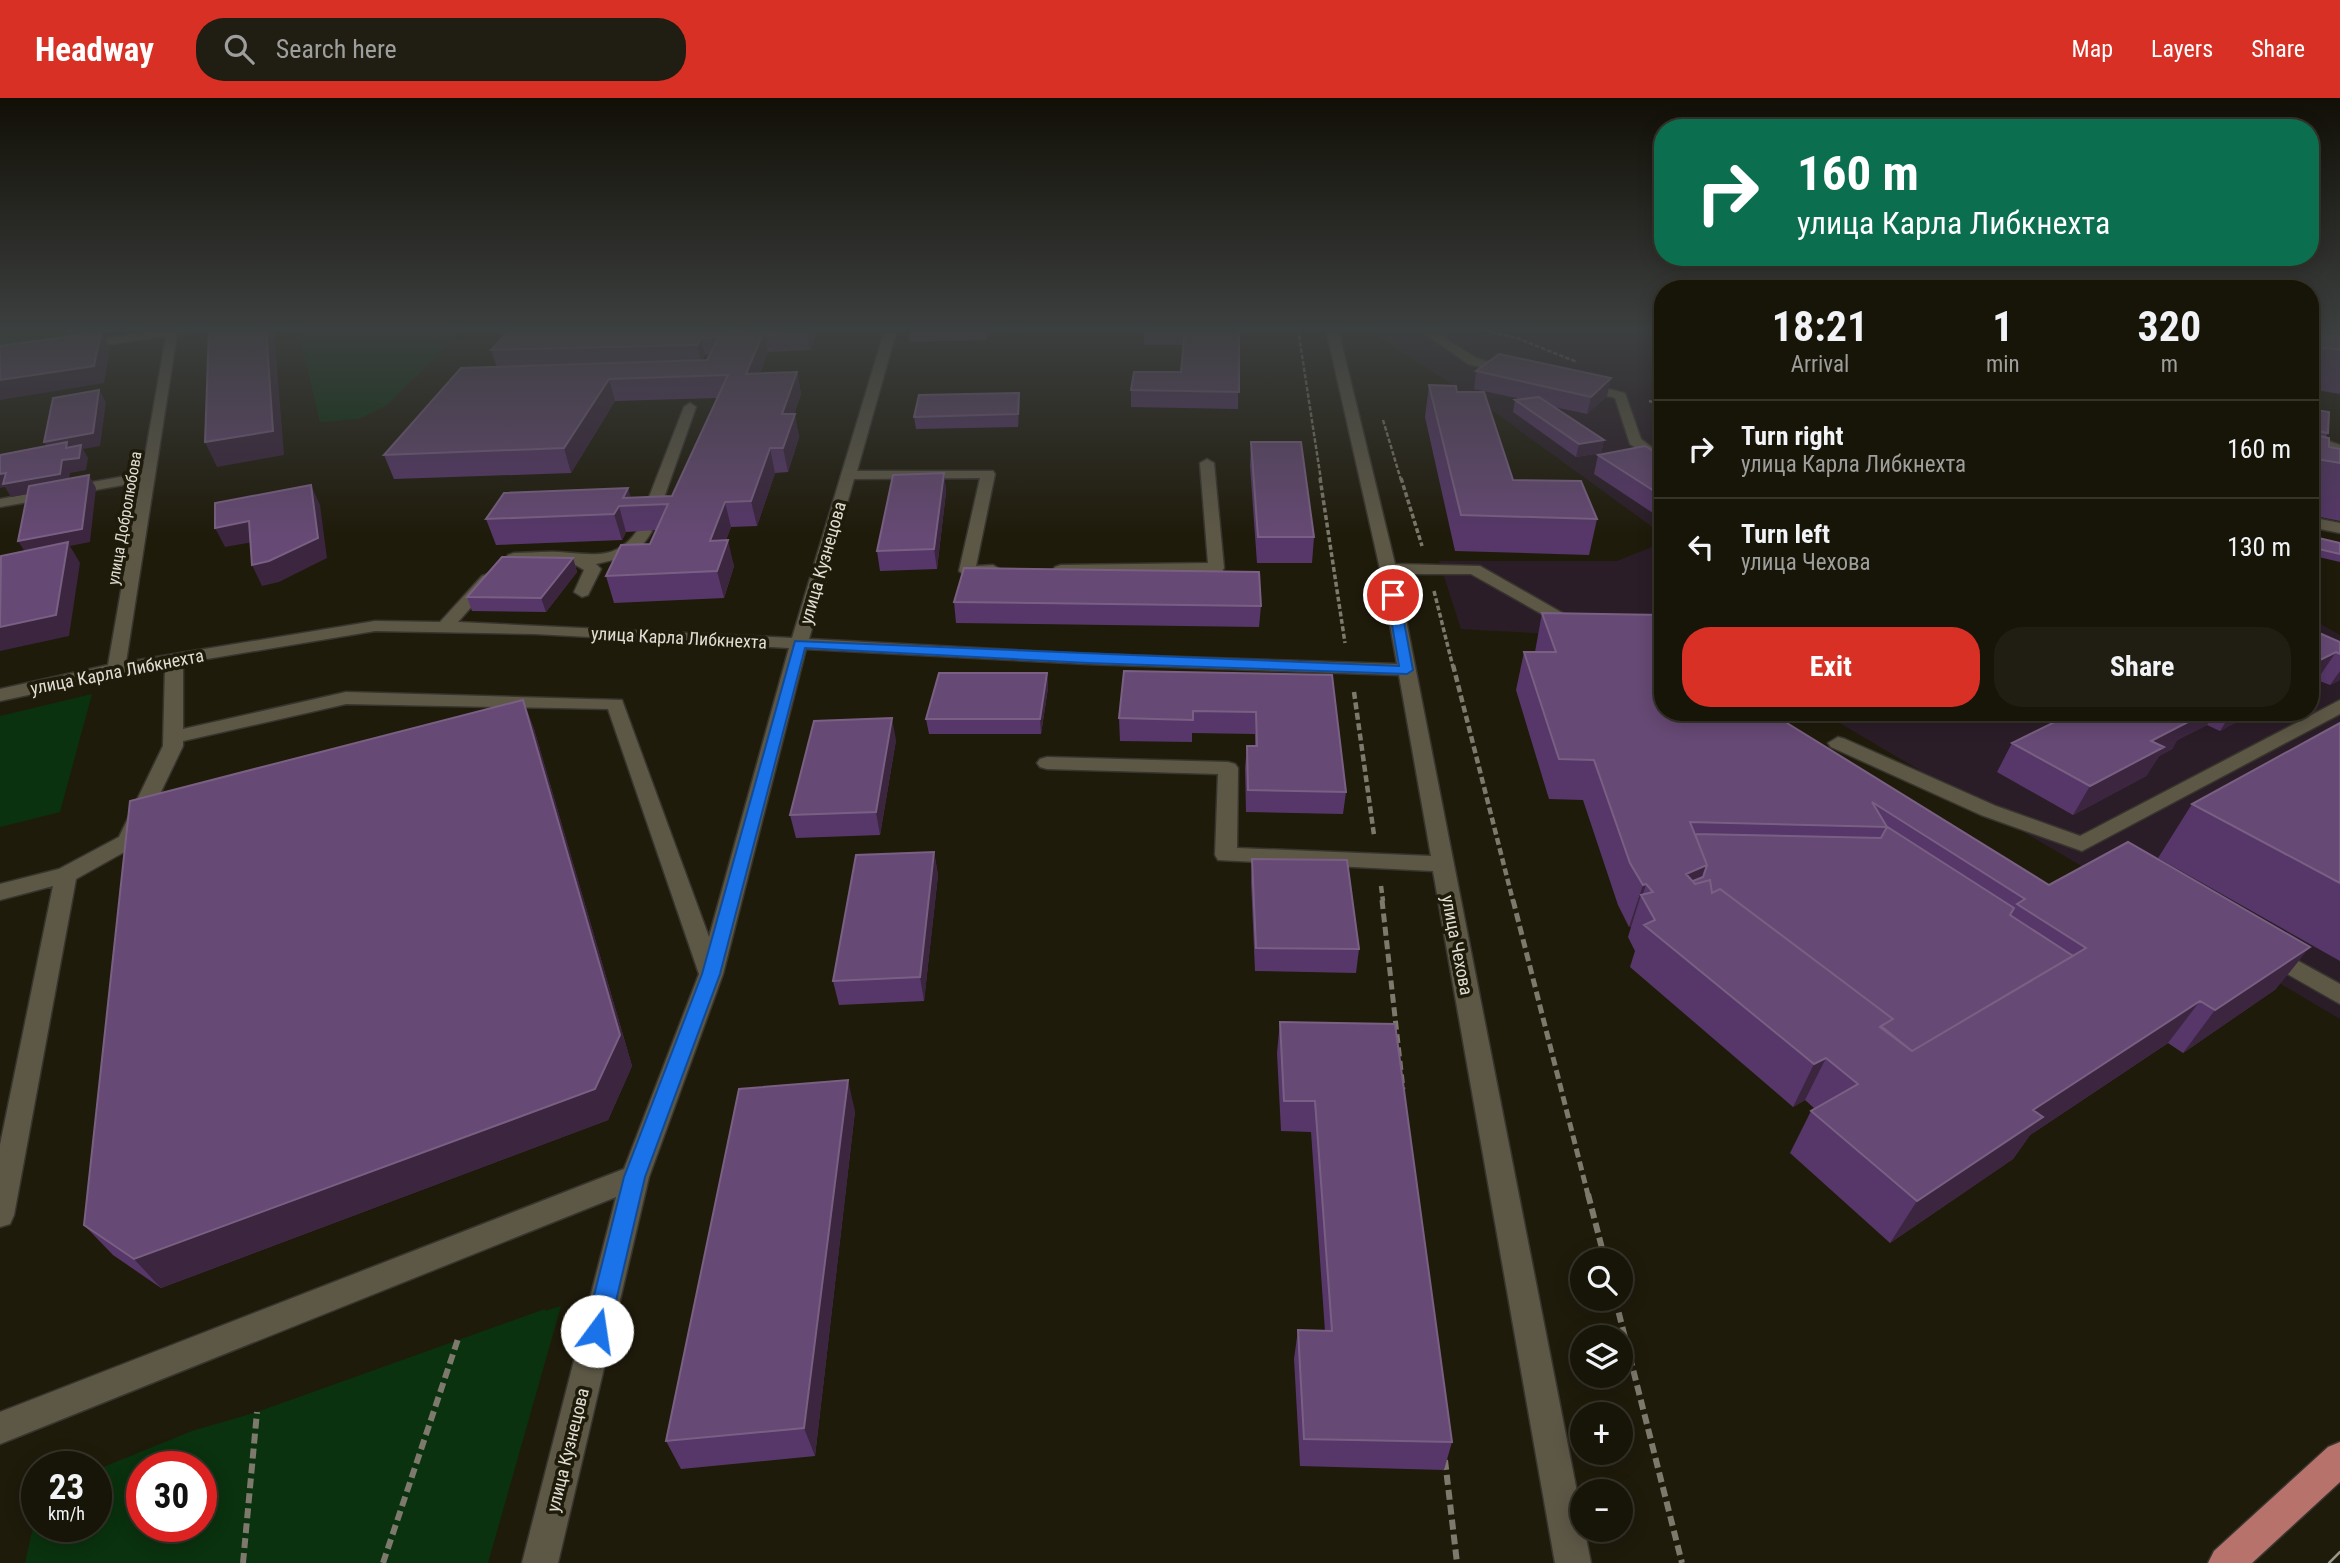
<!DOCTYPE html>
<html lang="en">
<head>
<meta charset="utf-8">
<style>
	:root { --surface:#171408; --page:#201d12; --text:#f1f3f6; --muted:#9e9e9c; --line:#363329; --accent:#d93025 }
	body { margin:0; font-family:"Roboto Condensed",sans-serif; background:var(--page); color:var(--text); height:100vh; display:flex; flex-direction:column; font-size:26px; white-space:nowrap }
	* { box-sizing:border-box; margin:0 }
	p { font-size:23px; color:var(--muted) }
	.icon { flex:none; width:38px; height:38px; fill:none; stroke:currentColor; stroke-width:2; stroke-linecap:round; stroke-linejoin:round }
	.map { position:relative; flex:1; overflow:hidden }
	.sheet { position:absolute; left:1654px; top:182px; width:665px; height:441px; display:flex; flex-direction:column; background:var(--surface); border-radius:28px; box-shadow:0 4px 18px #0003,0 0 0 2px var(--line) }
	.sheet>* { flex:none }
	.hud { position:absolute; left:1654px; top:21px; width:665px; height:147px; border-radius:28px; box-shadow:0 4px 18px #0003,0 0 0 2px var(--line); background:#0b6e4f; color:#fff; overflow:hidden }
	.controls { position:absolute; left:1570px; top:1150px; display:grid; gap:14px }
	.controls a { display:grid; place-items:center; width:63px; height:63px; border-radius:50%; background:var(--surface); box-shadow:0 4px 18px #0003,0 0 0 2px var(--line); font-size:35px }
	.speed { position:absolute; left:21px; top:1353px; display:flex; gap:14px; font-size:35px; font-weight:700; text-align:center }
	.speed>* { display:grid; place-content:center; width:91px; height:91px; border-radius:50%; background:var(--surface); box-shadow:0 4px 18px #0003,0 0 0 2px var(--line); line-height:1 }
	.speed small { font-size:18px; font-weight:400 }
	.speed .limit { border:10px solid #d22; background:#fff; color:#111 }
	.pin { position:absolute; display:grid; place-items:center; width:60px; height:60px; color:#fff; margin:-30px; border:4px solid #fff; border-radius:50%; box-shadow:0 2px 7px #0007 }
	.me { position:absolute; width:77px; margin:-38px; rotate:14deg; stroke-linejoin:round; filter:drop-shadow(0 0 5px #0008) }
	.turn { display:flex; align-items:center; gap:24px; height:147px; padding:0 28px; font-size:32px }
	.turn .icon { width:91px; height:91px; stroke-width:2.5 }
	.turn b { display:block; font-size:49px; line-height:60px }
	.eta { display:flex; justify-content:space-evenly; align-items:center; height:119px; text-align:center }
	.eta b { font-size:42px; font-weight:700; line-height:49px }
	.action { display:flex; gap:14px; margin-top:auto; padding:14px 28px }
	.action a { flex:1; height:80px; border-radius:28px; background:var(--accent); color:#fff; font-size:28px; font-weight:700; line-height:80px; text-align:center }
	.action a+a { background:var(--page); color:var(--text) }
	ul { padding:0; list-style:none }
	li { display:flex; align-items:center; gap:21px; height:98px; padding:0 28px; border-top:2px solid var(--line) }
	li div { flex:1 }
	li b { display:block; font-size:26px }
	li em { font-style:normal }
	header { display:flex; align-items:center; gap:42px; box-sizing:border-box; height:98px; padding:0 35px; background:var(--accent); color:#fff }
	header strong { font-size:33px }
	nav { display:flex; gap:38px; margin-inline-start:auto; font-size:24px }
	.search { width:490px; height:63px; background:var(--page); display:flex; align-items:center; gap:18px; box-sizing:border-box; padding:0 24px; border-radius:28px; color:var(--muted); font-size:26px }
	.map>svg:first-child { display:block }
	.medical { fill:#2b1d28 }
	.green { fill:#0a320e; fill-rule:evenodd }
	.forest { fill:#184e1c }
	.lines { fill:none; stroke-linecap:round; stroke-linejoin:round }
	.minor-casing { stroke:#38352e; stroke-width:3 }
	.major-casing { stroke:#38352e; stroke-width:3 }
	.path-far4 { stroke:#7d796c; stroke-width:2.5; stroke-dasharray:4.5 2; stroke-linecap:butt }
	.path-far3 { stroke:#7d796c; stroke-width:3.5; stroke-dasharray:5 2.5; stroke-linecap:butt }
	.path-far2 { stroke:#7d796c; stroke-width:4.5; stroke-dasharray:7 3.5; stroke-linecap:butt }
	.path-far1 { stroke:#7d796c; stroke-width:5; stroke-dasharray:9 4.5; stroke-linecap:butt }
	.path { stroke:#7d796c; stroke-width:6; stroke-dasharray:10 5; stroke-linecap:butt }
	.minor { fill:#5d5846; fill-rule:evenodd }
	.major { fill:#b6726b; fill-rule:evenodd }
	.tram { stroke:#99968a; stroke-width:2.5 }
	.wall { fill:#573769; fill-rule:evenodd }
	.shaded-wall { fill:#3b253f }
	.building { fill:#664974; stroke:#796083; stroke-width:2; fill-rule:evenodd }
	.route { fill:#1a73e8; stroke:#114b97; stroke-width:2 }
	.labels { text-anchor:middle; stroke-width:7; stroke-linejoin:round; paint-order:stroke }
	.far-street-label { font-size:16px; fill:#e0ddd3; stroke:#1f1b0b }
	.street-label { font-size:18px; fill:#e0ddd3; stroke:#1f1b0b }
</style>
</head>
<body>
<header>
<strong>Headway</strong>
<div class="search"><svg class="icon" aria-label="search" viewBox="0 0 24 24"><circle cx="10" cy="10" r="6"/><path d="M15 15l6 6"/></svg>Search here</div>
<nav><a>Map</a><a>Layers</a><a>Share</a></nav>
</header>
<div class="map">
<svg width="2340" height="1465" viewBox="0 0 2340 1465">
	<rect width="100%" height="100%" fill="#1f1b0b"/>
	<path class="medical" d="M1662,231V436L1497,316L1369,232Z
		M1662,445V542L1461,531L1439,463H1617Z
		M2310,520L2340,537V921L1821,614H2310Z"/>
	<path class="green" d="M298,231H464L387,307L359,321L320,324Z
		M92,596L60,714L0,729V618Z
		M561,1208L488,1465H25L37,1411V1428H96V1372L192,1333L257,1314L545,1211V1213ZM201,1368V1428H142V1368Z"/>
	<path class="forest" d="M0,231H129L0,250Z"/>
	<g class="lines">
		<g class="minor-casing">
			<path id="minor" d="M164,231H195L177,236L126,564L375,523L440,524L482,478L488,476L496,481L458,524L792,540L885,231H897L857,373H993L995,376L976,468L993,467L1001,472C992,480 968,481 959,473L980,380L854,381L809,541L1088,556L1397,566L1380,471L1326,231H1338L1395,466L1480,468L1587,529L1578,534L1572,533L1471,476H1397L1591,1465H1555L1433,773L1218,762L1215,757L1218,676L1047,671L1040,669L1037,665L1040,661L1047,659L1228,664L1235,666L1238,670L1237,750L1431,758L1399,577L1088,566L806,551L723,876L649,1079L558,1465H522L616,1099L0,1346V1314L624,1071L699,876L608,611L346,606L183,643V648L135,748L76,781L14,1117L10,1126L0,1129V1047L53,788L0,802V786L59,771L119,739L163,648L165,568L0,603V591L108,567L140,384L0,409V401L142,375L166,238L78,251L72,248L78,245ZM375,533L535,536L789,550L709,839L622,602L346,594L183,631V565Z
				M1418,231H1431L1476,260L1518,273L1512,277L1468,266Z
				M1581,284L1625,295L1641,341L1662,357V367L1630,346L1615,300L1577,291V285Z
				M690,305L696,309L655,425L648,429L652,433C640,456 620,461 596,466L601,471L588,497L582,499L574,494L584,472C562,455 533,469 508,463L506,460L508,457L514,455C529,455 544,453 559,454C593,456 617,464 639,430L643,429L639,425L684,309Z
				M2310,337L2340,347V355L2310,345Z
				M1207,361L1214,365L1224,470L1222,473L1055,475L1053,472L1055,469L1061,467L1208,465L1200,365Z
				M2310,419L2340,425V435L2310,429Z
				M2340,602V616L2082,753L1981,717L1831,649L1828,645L1838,639L1845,641L1996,708L2080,738Z
				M2271,848L2340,886V906L2263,862L2259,856L2263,850Z"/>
		</g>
		<g class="major-casing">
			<path id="major" d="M2324,231H2340V236L2325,233Z
				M2340,1344V1384L2252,1465H2208L2214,1453L2328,1349Z"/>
		</g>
		<path class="path-far4" d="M1298,231L1321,382
			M1479,231L1517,240L1577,264
			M1649,303L1662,306
			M1383,322L1401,382"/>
		<path class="path-far3" d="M1320,380L1345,545
			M1401,380L1422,448
			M1434,493L1453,569"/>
		<path class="path-far2" d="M1453,567L1513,803
			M1354,594L1374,737
			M1381,788L1383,803"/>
		<path class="path-far1" d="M1382,802L1403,991
			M1513,802L1588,1097"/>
		<path class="path" d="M1588,1096L1605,1162
			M1615,1200L1682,1465
			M1445,1362L1457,1465
			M243,1465L257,1314
			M383,1465L458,1241"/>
		<use href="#minor" class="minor"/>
		<use href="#major" class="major"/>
		<path class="tram" d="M2329,1465L2340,1454"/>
	</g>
	<path class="wall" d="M495,231H710V233L819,231L810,252L768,254L760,275L797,274L801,296L794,316L799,339L788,374L775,375L757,428L731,429L726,442L734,468L724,500L614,505L606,478L650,446L656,432L626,434L622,442L496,447L486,421L631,400L672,398L717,300L615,303L571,375L394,381L384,357L497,269L491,252L506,236L499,237ZM710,256L707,262H702L705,257Z
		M908,231H988L987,242L910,244Z
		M1144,231H1239L1238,311L1131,309V292L1181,274L1184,247H1144Z
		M2310,233L2340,238V296L2310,291Z
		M1662,248V265L1655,264L1658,253Z
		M1476,273L1611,280L1607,298L1587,316L1554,309L1604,342L1601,355L1576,359L1513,314L1515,302L1521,301L1474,291Z
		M1429,287L1457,294L1513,382L1597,421L1589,457L1455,453L1425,319Z
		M1019,295L1020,307L1018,329L916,331L914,319Z
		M2310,311L2328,335L2326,339L2329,349L2340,351V423L2315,418V410L2310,409Z
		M1251,344L1314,439L1312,465H1257L1250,368Z
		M1598,357L1662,358V421L1594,376Z
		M944,375L946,394L937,471L880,473L877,453Z
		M2310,438L2340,445V464L2310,457Z
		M573,460L577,474L546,514L472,513L467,499Z
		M954,504L1261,508L1259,529L956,525Z
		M1542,515L1787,625L2049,787L2276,891L2183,955L2168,945L2030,1037L2013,1061L1890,1145L1790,1055L1811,1013L1815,1011L1805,1002L1793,1009L1630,869L1635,853L1628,839L1631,829H1629L1618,807L1583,702L1549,701L1516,592L1524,554H1535Z
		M2340,544V582L2330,587L2317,582Z
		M1047,575L1048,590L1041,636H929L926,621Z
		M1332,577L1346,694L1343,716L1246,714L1245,670L1247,648H1255V636L1192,635V644L1120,643L1119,620Z
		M523,602L534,631L632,968L608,1022L161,1190L113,1157L84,1127Z
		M1903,614H1941L1920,624Z
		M2075,614H2255L2220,633L2207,627L2177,642L2172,651L2159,658L2146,678L2073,717L1997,674L2012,645Z
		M2340,625V863L2158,760L2192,706Z
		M896,642L880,737L796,740L790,717Z
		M934,754L938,777L924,903L839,907L833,883Z
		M1252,761L1359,851L1356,875L1255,873L1251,784Z
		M1280,924L1395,926L1452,1344L1444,1372L1300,1368L1294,1261L1298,1232L1325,1233L1311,1034L1281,1033L1277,955Z
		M855,1013L815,1358L681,1371L666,1343Z"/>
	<path class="shaded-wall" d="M266,231H274L284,357L217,369L205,344Z
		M497,231H530L499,237Z
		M809,231H819L810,252L807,236Z
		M764,233L768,255L751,298L746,276Z
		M101,234L110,250L104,285L0,302V282Z
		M701,240L705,257L701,264L697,247Z
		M797,274L801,296L786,340L782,316Z
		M1611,280L1607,298L1587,316L1591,299Z
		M609,281L615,303L571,375L564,350Z
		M99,292L106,304L100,348L83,351L88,360L86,372L70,375L68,389L11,399L5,389L0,390V376L51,356L44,344Z
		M1019,295L1020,307L1018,329V316Z
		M795,316L799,339L788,374L783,350Z
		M1604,342L1601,355L1576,359L1579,346Z
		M770,350L775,375L757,428L751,403Z
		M944,375L946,394L937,471L934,451Z
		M89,377L96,390L90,444L70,448L80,465L69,538L0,553V529L27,457L18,443Z
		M311,387L320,407L327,460L279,484L262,488L252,467Z
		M628,390L633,407L623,400Z
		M725,404L731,429L716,469L710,443Z
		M619,408L626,434L622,442L614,416Z
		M249,423L259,443L225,449L215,430Z
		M728,442L734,468L724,500L717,473Z
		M573,460L577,474L546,514L541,500Z
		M2336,554L2317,582L2310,586V567Z
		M2340,573V582L2330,587Z
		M1047,575L1048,590L1041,636L1040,621Z
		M523,602L534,631L632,968L608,1022L161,1190L134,1161Z
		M1925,614H1941L1920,624Z
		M2194,614H2215L2207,627L2177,642L2172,651L2159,658L2146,678L2073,717L2090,688L2151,643L2184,620Z
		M2232,614H2255L2220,633Z
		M892,620L896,642L880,737L876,714Z
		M934,754L938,777L924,903L920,879Z
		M1707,767L1695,824L1686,776Z
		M1646,786L1642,799L1641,797L1631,829H1629L1643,787Z
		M2310,849L2276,891L2183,955L2215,912Z
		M2200,903L2168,945L2030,1037L2013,1061L1890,1145L1917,1103L2033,1012Z
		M1826,960L1805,1002L1793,1009L1814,966Z
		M848,982L855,1013L815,1358L804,1330Z"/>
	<path class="building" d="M209,231H266L273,333L205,344Z
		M531,231H706L705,233L809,231L807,236L765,237L764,233L721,235L719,239L701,240L697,247L491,252L510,232Z
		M1185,231H1239V294L1131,292L1134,274H1181Z
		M764,233L746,276L797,274L782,316H795L783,350H770L751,403L725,404L710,443L728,442L717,473L606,478L621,447L650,446L668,406L619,408L614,416L486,421L504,395L628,390L623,400L672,398L728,277L609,281L564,350L384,357L461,270L707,262L721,235Z
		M2310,233L2340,238V252L2310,248Z
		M101,234L94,268L0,282V248Z
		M1499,256L1611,280L1591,299L1476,273Z
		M1429,287L1456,288L1457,294H1484L1513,382L1581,383L1597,421L1461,417Z
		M99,292L93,335L44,344L53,300Z
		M1019,295L1018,316L914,319L919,297Z
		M1539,299L1604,342L1579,346L1515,302Z
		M2310,311L2329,314L2328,335L2316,333L2315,337L2329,340V349L2340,351V365L2310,360Z
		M67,344L66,350L81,347L79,360L62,362L60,376L3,386L6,375L0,376V357Z
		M1251,344H1301L1314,439H1258Z
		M1645,348L1662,358V398L1598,357Z
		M944,375L934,451L877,453L893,377Z
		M89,377L82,431L18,443L29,388Z
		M311,387L318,440L269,463L252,467L249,423L215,430V405Z
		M2310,438L2340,445V456L2310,449Z
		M68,444L56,517L0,529L1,458Z
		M502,459L573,460L541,500L467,499Z
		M964,470L1259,474L1261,508L954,504Z
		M1542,515L1662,517V614H1781L1787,625L2049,787L2128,744L2310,849L2215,912L2200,903L2033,1012L2043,1019L1917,1103L1811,1013L1858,986L1826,960L1814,966L1644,827L1655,822L1641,797L1653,794L1646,786L1643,787L1630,765L1594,662L1559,661L1524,554H1556ZM1872,704L2025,801L2017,806L2086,850L1912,953L1880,929L1893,921L1720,791L1712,795L1710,782L1695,786L1686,776L1707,767L1690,724L1887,729Z
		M2310,531L2340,544V556L2336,554L2310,567Z
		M1124,573L1332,577L1346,694L1248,692L1247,648H1257L1256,614L1193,613V622L1119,620Z
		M939,575H1047L1040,621H926Z
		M523,602L620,937L595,991L134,1161L84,1127L130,703Z
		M2075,614H2194L2184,620L2190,623L2151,643L2164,649L2090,688L2012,645Z
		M892,620L876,714L790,717L814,623Z
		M2340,625V785L2192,706Z
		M1886,728L2014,810L2010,817L2073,858L1912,953L1881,928L1893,921L1720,791L1712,795L1710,782L1695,786L1693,783L1703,779L1707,767L1695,736L1881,740L1887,729Z
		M934,754L920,879L833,883L856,757Z
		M1252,761L1347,762L1359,851L1256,850Z
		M1280,924L1395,926L1452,1344L1304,1341L1298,1232L1332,1233L1315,1003H1284Z
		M848,982L804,1330L666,1343L739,991Z"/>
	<linearGradient id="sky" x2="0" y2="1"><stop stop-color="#110f06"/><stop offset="0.53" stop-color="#3c3f3f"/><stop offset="1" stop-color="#3c3f3f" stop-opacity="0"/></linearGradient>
	<rect width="2340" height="437" fill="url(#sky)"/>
	<path class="route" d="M1393,493L1399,497L1413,572L1407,576L1088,565L805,550L720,876L645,1079L609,1233L605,1241L597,1244L589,1241L585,1233L624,1079L702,876L795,543L1399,568L1387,497Z"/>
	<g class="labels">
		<g class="far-street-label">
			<text transform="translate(124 420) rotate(-80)" y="6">улица Добролюбова</text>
		</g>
		<g class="street-label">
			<text transform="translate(823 465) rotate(-74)" y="6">улица Кузнецова</text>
			<text transform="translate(679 540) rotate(3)" y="6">улица Карла Либкнехта</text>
			<text transform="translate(117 574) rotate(-11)" y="6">улица Карла Либкнехта</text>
			<text transform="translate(1457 847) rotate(79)" y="6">улица Чехова</text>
			<text transform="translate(568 1352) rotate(-76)" y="6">улица Кузнецова</text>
		</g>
	</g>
</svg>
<div class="controls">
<a><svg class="icon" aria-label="search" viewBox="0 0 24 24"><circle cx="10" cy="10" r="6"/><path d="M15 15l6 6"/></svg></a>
<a><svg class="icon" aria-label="layers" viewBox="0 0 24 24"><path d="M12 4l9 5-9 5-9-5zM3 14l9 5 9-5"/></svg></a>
<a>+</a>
<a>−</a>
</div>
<div class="speed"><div>23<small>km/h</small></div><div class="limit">30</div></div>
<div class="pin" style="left:1393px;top:497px;background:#d93025"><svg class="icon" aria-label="arrive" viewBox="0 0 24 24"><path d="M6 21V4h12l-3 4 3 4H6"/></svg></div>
<svg class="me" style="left:597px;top:1233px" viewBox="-20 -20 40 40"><circle r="19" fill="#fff"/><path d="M0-13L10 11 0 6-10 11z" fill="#1a73e8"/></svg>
<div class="hud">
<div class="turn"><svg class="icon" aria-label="right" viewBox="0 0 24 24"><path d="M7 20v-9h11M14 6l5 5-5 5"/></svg><div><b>160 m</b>улица Карла Либкнехта</div></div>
</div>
<section class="sheet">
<div class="eta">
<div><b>18:21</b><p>Arrival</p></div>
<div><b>1</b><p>min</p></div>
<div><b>320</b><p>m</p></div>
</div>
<ul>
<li><svg class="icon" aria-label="right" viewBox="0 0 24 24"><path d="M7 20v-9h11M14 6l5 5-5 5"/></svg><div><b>Turn right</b><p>улица Карла Либкнехта</p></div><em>160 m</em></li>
<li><svg class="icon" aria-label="left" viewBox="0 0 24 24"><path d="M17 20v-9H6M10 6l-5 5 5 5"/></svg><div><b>Turn left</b><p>улица Чехова</p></div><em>130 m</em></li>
</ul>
<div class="action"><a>Exit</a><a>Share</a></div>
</section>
</div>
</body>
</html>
